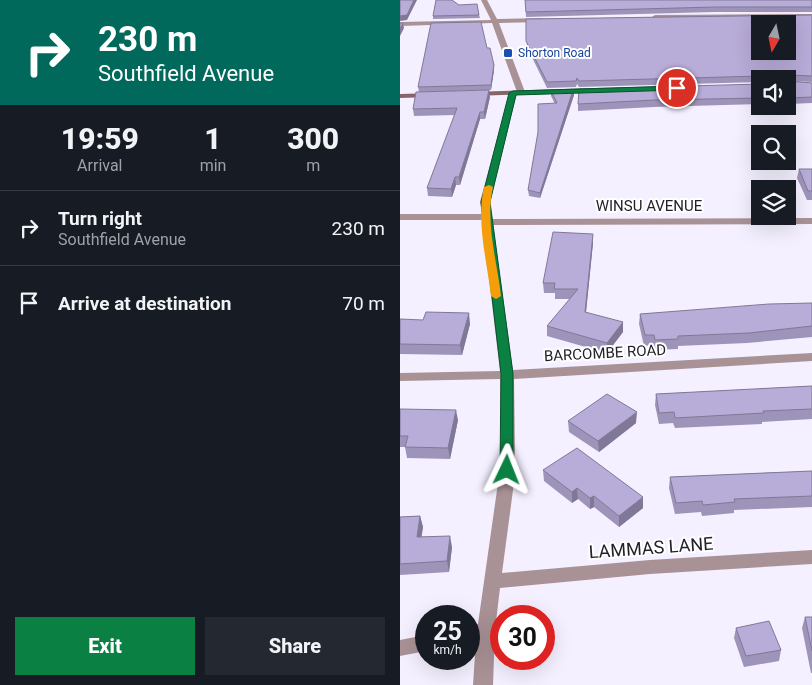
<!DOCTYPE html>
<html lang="en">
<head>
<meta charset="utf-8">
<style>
	:root { --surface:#171b24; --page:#242831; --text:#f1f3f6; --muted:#9ea1a6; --line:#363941; --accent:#0b8043 }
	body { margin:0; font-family:Roboto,sans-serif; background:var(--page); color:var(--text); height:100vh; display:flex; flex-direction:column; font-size:19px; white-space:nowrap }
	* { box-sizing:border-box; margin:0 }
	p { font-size:16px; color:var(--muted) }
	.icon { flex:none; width:28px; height:28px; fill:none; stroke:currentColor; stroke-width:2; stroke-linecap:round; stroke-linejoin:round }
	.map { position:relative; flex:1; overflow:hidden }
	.drawer { display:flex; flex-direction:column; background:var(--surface); width:400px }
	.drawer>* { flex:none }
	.banner { background:#00695c; color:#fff; overflow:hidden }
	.needle { width:32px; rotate:189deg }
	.buttons { position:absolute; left:351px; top:15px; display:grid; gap:10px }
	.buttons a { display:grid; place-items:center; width:45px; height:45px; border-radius:0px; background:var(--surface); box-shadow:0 5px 20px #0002; font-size:25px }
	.speed { position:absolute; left:15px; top:605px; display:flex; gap:10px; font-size:25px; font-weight:700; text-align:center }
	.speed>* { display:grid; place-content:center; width:65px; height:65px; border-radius:50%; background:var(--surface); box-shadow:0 5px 20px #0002; line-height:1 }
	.speed small { font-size:12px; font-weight:400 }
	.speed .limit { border:8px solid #d22; background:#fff; color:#111 }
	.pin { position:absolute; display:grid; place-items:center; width:42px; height:42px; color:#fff; margin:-21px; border:2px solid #fff; border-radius:50%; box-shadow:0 1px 5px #0007 }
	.me { position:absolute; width:55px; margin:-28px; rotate:2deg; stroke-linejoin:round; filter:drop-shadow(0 0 4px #0008) }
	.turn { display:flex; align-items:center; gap:18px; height:105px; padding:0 15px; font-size:22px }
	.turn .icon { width:65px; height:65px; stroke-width:2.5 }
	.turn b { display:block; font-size:35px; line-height:42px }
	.eta { display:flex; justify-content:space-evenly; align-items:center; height:85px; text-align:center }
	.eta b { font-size:30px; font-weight:800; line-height:35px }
	.cta { display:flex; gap:10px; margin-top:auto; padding:10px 15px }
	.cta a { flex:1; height:58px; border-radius:0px; background:var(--accent); color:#fff; font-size:20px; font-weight:800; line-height:58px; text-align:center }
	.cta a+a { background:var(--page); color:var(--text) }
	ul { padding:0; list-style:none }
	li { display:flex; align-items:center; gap:15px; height:75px; padding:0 15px; border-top:1px solid var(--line) }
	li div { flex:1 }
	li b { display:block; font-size:19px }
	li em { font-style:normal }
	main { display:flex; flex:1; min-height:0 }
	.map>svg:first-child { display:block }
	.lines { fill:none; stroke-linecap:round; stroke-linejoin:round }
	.street { fill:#a99296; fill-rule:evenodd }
	.secondary { fill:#85646a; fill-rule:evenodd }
	.wall { fill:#9e94ba }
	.shaded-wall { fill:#817897 }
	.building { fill:#b8acd8; stroke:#817897; fill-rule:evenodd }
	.route { fill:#0b8043; stroke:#07532c }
	.slow { fill:#f59e0b }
	.transit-dot { fill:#1a4fb4; stroke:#fff; stroke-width:2 }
	.labels { text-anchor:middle; stroke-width:4; stroke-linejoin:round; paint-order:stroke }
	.far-transit-label { font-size:12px; fill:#164399; stroke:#fff; text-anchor:start }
	.street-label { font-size:15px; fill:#23212a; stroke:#fff }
	.near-street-label { font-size:18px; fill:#23212a; stroke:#fff }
</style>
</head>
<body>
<main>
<section class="drawer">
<div class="banner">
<div class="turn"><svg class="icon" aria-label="right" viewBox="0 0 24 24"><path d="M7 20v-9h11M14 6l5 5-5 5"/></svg><div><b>230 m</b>Southfield Avenue</div></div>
</div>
<div class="eta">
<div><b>19:59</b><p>Arrival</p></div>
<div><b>1</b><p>min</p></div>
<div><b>300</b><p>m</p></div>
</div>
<ul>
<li><svg class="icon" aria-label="right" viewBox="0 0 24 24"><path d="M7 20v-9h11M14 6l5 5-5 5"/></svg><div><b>Turn right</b><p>Southfield Avenue</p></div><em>230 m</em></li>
<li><svg class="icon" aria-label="arrive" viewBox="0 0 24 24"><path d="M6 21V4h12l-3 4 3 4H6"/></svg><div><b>Arrive at destination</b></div><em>70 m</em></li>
</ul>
<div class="cta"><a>Exit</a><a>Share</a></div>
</section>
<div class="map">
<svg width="412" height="685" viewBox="0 0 412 685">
	<rect width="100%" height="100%" fill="#f4f0ff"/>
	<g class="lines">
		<path class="street" d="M81,0H87L97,19L142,18L145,20L142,22L99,23L125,92L124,94L117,92L92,23L0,26V22L91,20Z
			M412,14V18L255,19L252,17L255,15Z
			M110,91L117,93L90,202L92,219L412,218V224L93,225L113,370L412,353V361L114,379L115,450L113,490L102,573L250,560L412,550V564L250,574L100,588L95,630L93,685H73L76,640L69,642V626L78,624L97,490L101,450L100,379L0,381V373L100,371L82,220H0V214H82L80,202Z
			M26,635V651L0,656V640Z"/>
		<path class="secondary" d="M195,88H198V92L72,96L68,94L72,92Z
			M35,93V97H32L0,98V94Z"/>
	</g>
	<path class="wall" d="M125,0H412V12H315L126,17Z
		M59,5L79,15L80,18L33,19V16Z
		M412,15V82L392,81L412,83V103L388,104V79H360V82L179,87L177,84L176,87L147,88L127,47L126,19Z
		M87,48L94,65V70L91,90L19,92L18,87Z
		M360,84V104L254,107L178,111V104Z
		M151,91L174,95L140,198L129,196L128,190L155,104L151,96Z
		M90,97L85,119H80L60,185H56L52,197L28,196L27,188L55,115L14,116L13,109Z
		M399,169H412V200H407L397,178Z
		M193,243L186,312L223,332L207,353L147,336V326L170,299H155V293H144L143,283Z
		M412,303V337L347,343L278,346V349L254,350L253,345L244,346L239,324L240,314Z
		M0,319L70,324L62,355L0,354Z
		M412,386V419L362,422V424L275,428L273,423L259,424L255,405L256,394Z
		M0,408V409L58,420L50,459L7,458L5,447H0Z
		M168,421L236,423L199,452L169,432Z
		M143,470L243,508L219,527L194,507L190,509L178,499L172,503L144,481Z
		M412,471V507L334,510V513L302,516L301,512L275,514L269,488L270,477Z
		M20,516L23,527L21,537L52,547L49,572L0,575V517Z
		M405,617H412V673H411L402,628Z
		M336,628L381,650L379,661L344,667L334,638Z"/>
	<path class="shaded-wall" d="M14,0H17L7,20L0,21V16Z
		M3,23L4,28L0,36V29Z
		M94,65V70L91,90V85Z
		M89,90L90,97L85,119L84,112Z
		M173,90L174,95L140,198V193Z
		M80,112V119L60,185L59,177Z
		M55,177L56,185L52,197L51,189Z
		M193,234V243L185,322V312Z
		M69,313L70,324L62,355L60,345Z
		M223,322V332L207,353V343Z
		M56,410L58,420L50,459L48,448Z
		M237,412L236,423L199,452L198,441Z
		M177,488L178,499L172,503V492Z
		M194,496V507L190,509V498Z
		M243,497V508L219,527V516Z
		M20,516L23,527L20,548L17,537Z
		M50,536L52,547L49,572L47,561Z"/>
	<path class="building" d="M0,0H14L7,15L0,16Z
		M36,0H52L59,5L77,4L79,15L33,16Z
		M125,0H412V7H315L126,12Z
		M412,15V76L389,75L388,79H362L363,78L361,76L179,81L177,78L176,81L147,82L126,41V19ZM360,24H388V51H360Z
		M81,22L87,48H90L94,65L91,85L18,87L31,23Z
		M0,23H3L0,29Z
		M388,81L412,83V97L388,98Z
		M360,84V98L254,100L178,104L179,89Z
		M89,90L84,112H80L59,177H55L51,189L27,188L57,108L13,109L16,92Z
		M173,90L140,193L128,190L138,132V104L157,103L151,91Z
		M399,169H412V191H408Z
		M153,232L193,234L185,312L223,322L207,343L147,326L178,289H154L155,283H143Z
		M412,303V326L349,333L278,336V339L255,340L254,335H245L240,314L369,304Z
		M26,312L69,313L60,345L0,344V319L23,320Z
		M412,386V409L363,411L364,413L275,418L274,412L259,413L256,394Z
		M207,394L237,412L198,441L168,421Z
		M0,409L56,410L48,448L5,447L8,436H0Z
		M177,448L243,497L219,516L194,496L190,498L177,488L172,492L143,470Z
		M412,471V496L334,499L335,502L303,505L302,501L276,503L270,477Z
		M20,516L17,537L50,536L47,561L0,564V517Z
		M405,617H412V651Z
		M369,621L381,650L346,656L336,628Z"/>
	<path class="route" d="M277,86L279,90L116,95L90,202L113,374V470L111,474H102L100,470L101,374L81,202L109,93L113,91Z"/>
	<path class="slow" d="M89,185L93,187C85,222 97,261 101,296L96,299L91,296C87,261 76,222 84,187Z"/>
	<rect class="transit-dot" x="103" y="48" width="10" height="10" rx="2.5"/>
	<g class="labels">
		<g class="far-transit-label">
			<text x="118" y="57">Shorton Road</text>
		</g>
		<g class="street-label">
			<text x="249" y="211">WINSU AVENUE</text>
			<text transform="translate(205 353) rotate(-3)" y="5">BARCOMBE ROAD</text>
		</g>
		<g class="near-street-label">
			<text transform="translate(251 548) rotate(-4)" y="6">LAMMAS LANE</text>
		</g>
	</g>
</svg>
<div class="buttons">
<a><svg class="needle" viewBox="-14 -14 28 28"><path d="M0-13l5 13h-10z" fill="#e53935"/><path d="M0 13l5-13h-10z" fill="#9ea1a6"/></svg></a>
<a><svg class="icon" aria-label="sound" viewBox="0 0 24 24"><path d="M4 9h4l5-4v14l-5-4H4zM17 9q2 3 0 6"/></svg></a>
<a><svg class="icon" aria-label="search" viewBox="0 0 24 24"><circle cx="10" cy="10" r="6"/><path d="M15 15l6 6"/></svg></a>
<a><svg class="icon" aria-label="layers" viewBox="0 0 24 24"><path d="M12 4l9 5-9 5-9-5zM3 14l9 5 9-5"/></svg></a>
</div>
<div class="speed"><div>25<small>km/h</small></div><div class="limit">30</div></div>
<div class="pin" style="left:277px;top:88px;background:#d93025"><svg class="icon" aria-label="arrive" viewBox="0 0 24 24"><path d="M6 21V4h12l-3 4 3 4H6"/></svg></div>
<svg class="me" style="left:107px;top:470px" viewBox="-20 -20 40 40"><path d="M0-17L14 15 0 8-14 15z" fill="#0b8043" stroke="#fff" stroke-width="4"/></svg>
</div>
</main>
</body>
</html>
